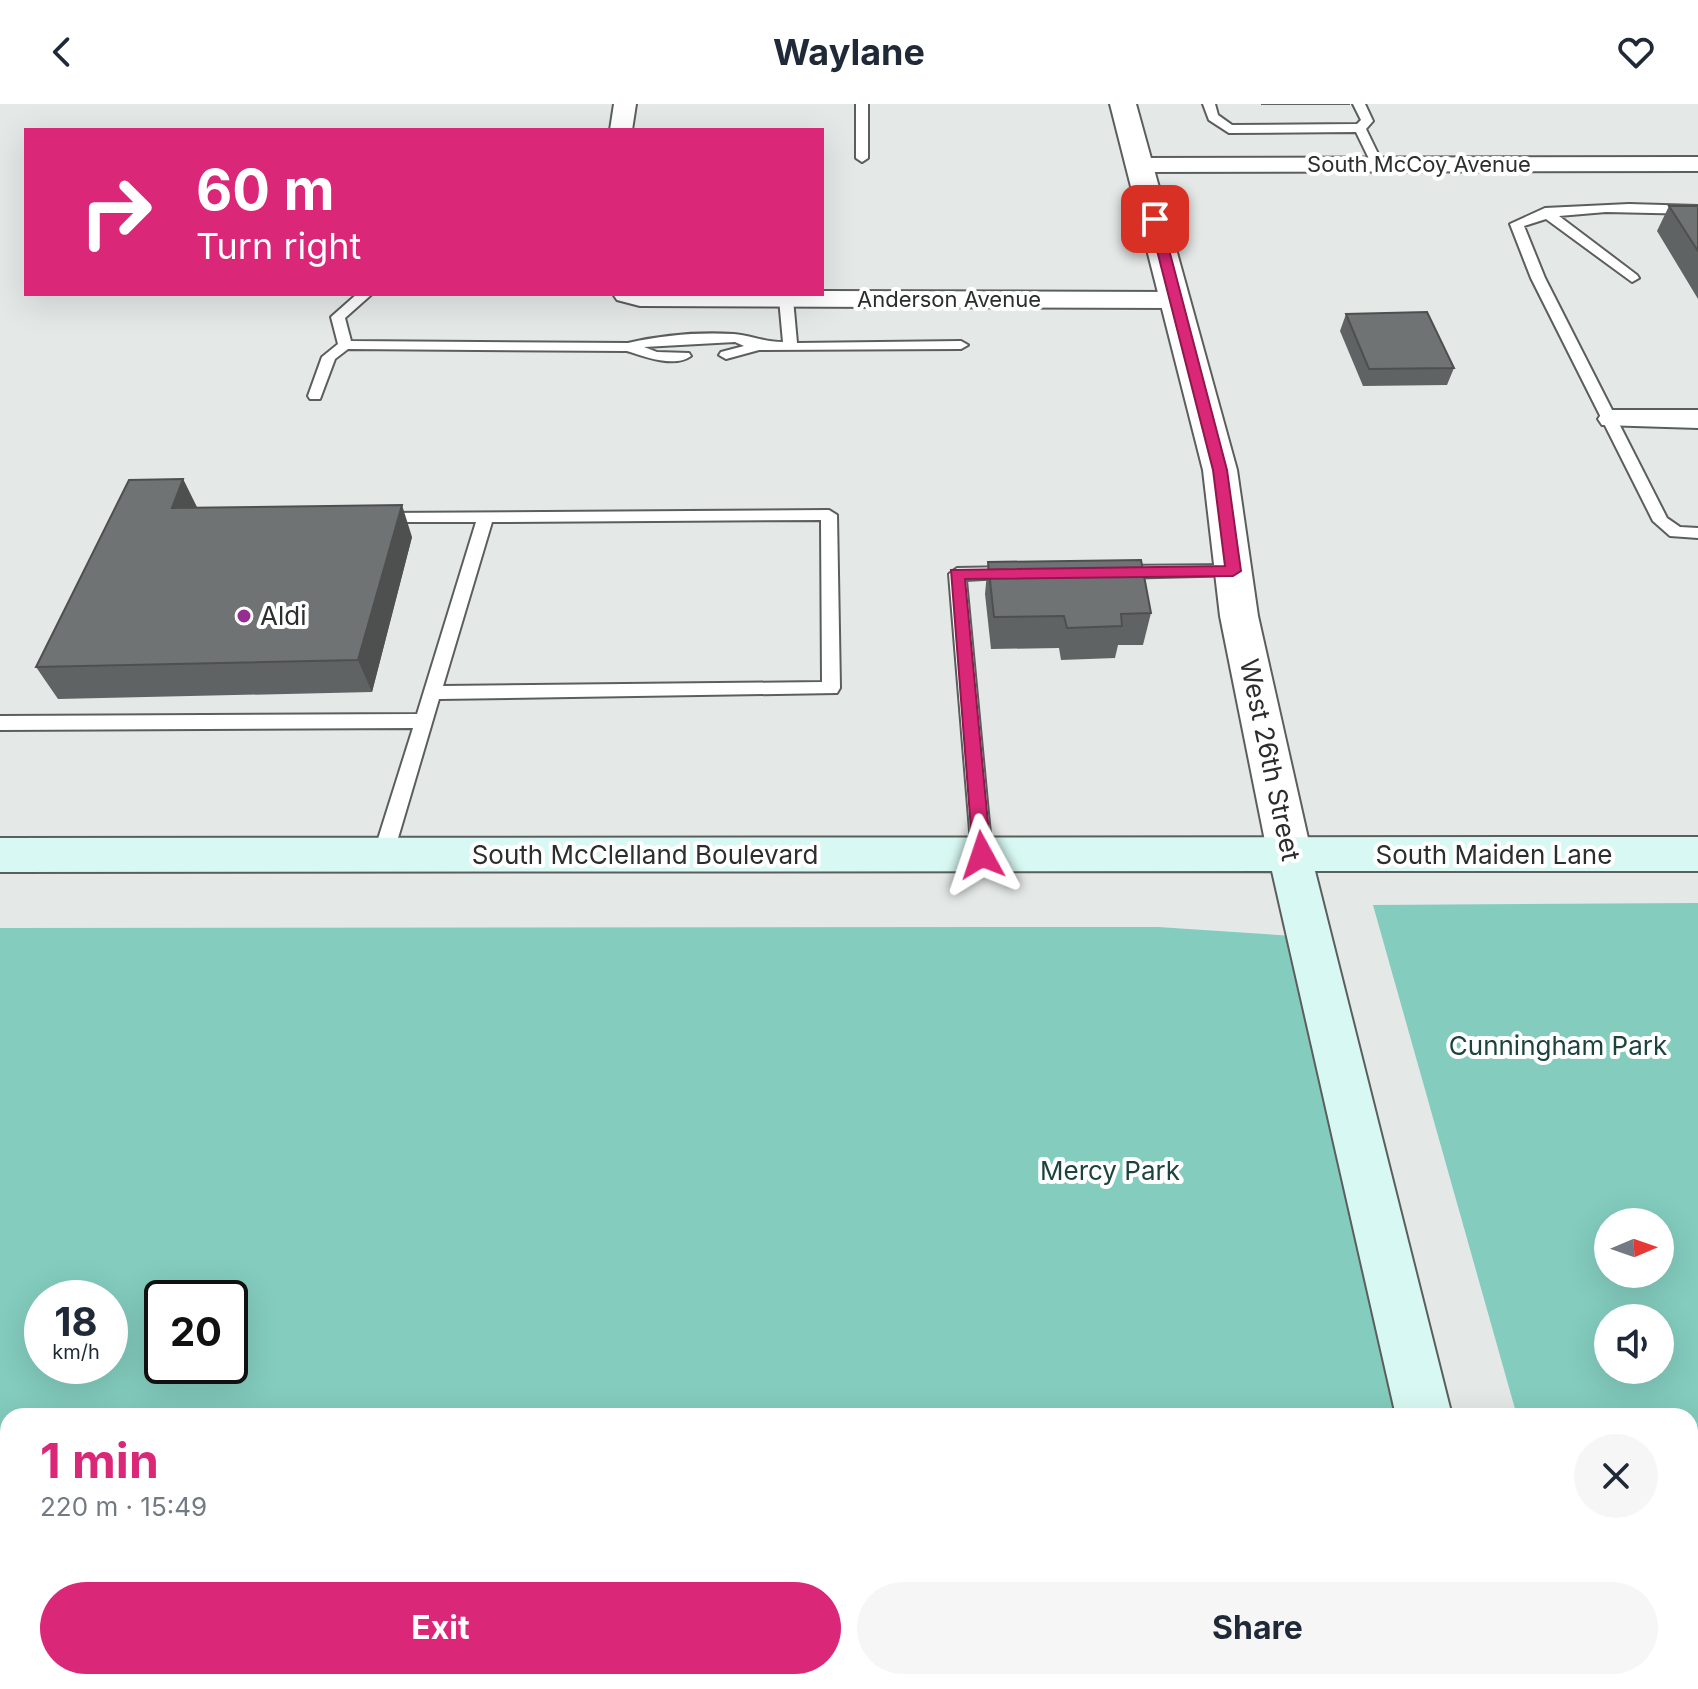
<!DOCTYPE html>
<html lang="en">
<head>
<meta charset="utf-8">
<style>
	:root { --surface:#fff; --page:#f6f6f7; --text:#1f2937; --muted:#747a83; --accent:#db2777 }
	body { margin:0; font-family:Inter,sans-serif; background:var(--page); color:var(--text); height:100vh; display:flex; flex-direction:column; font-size:30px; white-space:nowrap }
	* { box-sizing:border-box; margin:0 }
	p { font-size:26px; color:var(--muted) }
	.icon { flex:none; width:44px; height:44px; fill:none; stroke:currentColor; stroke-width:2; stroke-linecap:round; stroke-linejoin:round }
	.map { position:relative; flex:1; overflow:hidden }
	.sheet { position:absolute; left:0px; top:1304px; width:1698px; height:282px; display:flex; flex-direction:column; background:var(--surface); border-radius:24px 24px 0 0; box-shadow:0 8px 32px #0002 }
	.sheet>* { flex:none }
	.banner { position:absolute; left:24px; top:24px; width:800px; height:168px; border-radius:0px; box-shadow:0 8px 32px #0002; background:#db2777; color:#fff; overflow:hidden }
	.needle { width:52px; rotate:88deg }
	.buttons { position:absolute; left:1594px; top:1104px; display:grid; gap:16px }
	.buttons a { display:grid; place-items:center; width:80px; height:80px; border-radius:50%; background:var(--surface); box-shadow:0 8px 32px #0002; font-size:40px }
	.speed { position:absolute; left:24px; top:1176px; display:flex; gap:16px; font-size:40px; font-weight:700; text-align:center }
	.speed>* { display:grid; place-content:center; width:104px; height:104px; border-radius:50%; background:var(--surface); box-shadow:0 8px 32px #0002; line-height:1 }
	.speed small { font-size:20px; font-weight:400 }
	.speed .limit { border:4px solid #111; border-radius:12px; background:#fff; color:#111 }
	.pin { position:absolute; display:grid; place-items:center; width:68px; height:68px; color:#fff; margin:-34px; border-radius:16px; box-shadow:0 4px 12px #0006 }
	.me { position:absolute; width:88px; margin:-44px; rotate:355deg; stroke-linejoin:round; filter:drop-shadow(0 0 6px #0008) }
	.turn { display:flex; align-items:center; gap:28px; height:168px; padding:0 40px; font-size:36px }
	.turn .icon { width:104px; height:104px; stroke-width:2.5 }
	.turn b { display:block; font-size:56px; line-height:68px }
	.round { display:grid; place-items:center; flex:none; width:84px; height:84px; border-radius:42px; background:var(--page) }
	.overview { display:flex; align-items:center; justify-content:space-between; height:136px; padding:0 40px }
	h1 { font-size:48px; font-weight:700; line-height:60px; color:var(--accent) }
	.action { display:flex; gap:16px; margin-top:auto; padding:16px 40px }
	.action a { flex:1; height:92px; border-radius:48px; background:var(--accent); color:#fff; font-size:32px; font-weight:700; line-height:92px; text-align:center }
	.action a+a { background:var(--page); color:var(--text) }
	header { display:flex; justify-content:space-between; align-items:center; height:104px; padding:0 40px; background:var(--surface); font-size:36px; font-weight:700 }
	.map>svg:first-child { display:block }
	.green { fill:#83ccbe; fill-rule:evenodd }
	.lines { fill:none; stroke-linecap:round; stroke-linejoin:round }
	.service-casing { stroke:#5b5e5d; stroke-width:4 }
	.minor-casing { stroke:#5b5e5d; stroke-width:4 }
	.tertiary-casing { stroke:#5b5e5d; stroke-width:4 }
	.secondary-casing { stroke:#5b5e5d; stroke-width:4 }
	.service { fill:#fff; fill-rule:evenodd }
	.minor { fill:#fff; fill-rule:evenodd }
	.tertiary { fill:#fff; fill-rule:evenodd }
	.secondary { fill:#d8f9f3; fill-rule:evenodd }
	.wall { fill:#606363 }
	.shaded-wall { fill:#4e5050 }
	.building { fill:#707373; stroke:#4e5050; stroke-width:2 }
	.route { fill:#db2777; stroke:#8e194d; stroke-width:2 }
	.poi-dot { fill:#962d90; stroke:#fff; stroke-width:3 }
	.labels { text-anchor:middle; stroke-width:8; stroke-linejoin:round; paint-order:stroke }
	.far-street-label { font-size:22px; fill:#2c2d2d; stroke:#fff }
	.poi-label { font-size:26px; fill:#2c2d2d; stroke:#fff; text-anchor:start }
	.street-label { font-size:26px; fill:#2c2d2d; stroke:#fff }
	.park-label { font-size:26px; fill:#1c443d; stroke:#fff }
</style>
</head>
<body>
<header><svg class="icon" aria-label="back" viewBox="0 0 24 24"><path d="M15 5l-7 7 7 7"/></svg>Waylane<svg class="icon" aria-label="heart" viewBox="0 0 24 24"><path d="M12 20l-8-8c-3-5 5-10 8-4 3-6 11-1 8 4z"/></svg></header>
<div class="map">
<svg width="1698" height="1585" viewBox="0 0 1698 1585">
	<rect width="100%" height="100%" fill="#e4e8e7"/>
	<path class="green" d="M1698,799V1585H1595L1593,1578H1690V1312H1517L1373,801ZM1608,1118H1660V1170H1608ZM1608,1214H1660V1266H1608Z
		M1158,823L1309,833L1425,1312H8V1578H1490L1491,1585H0V824ZM42,1194H110V1262H42ZM162,1194H230V1262H162Z"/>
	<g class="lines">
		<g class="service-casing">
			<path id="service" d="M856,0H868V54L862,58L856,54Z
				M1203,0H1215L1218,11L1232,21L1357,20L1361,16L1353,0H1365L1373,17L1366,25L1383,60L1373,63L1356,28L1229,29L1209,16Z
				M1629,100L1698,102V110L1606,108L1559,112L1637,171L1639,174L1632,178L1546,115L1524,122L1545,174L1667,414L1680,423L1698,424V434L1670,432L1653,417L1531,174L1510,120L1545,104Z
				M357,190H372L345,214L351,237L628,239C662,231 699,228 734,230C750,231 763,238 783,238L779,195L786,191L793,195L797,239L961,237L968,241L961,245L759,246L726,255L719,251L721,248L744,242L735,238L644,243L657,248L689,249L691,252C675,264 645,253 627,247L348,245L335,255L320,295H310L308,292L322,253L338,240L331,213Z
				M829,406L837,411L840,584L837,589L439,595L393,751L390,757H376L373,751L413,624L0,626V612L417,610L476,418H376V410L382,409ZM821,416L822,578L443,582L492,418Z
				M1233,461L1241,467L1239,471L1117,474L1109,468L1117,462Z
				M1013,463L1021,469L1019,473L966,476L992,751L989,757H975L972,751L949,470L957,464Z"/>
		</g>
		<g class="minor-casing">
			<path id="minor" d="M614,0H636L632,26H610Z
				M1698,53V67L1141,68L1129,61L1141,54Z
				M822,187L1176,188L1189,196L1176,204L640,202L617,196L613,190H822Z
				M1612,306H1698V324L1602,321L1598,315L1602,309Z"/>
		</g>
		<g class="tertiary-casing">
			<path id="tertiary" d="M1110,0H1136L1237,366L1258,512L1312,752L1305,764L1290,769L1275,764L1268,752L1220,512L1203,366Z"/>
		</g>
		<g class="secondary-casing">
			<path id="secondary" d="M1698,733V767H1315L1452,1312H1396L1272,767L0,768V734Z
				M1457,1578H1519L1520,1585H1458Z"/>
		</g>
		<use href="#service" class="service"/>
		<use href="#minor" class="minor"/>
		<use href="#tertiary" class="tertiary"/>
		<use href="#secondary" class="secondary"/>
	</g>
	<path class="wall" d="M1261,0H1350V1H1261Z
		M1669,102H1698V195L1657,127Z
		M1346,210L1454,264L1447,281L1363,282L1340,227Z
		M183,375L197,403L412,433L372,588L58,595L36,563Z
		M988,458L1151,509L1143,541H1118L1115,554L1061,556L1059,544L991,545L985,490Z"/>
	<path class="shaded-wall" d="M183,375L199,408L172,404Z
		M402,401L412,433L372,588L358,556Z"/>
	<path class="building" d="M1669,102H1698V147Z
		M1427,208L1454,264L1369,265L1346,210Z
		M183,375L172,404L402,401L358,556L36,563L129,376Z
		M1141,456L1151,509L1121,510L1122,522L1067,524L1064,512L994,513L988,458Z"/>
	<path class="route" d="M1155,111L1161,115L1227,366L1241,467L1233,472L965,475L991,751L982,759L973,751L951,466L1225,462L1213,366L1149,115Z"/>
	<circle class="poi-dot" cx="244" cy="512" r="8"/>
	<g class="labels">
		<g class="far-street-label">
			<text x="1419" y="68">South McCoy Avenue</text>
			<text x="949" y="203">Anderson Avenue</text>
		</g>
		<g class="poi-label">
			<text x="260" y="521">Aldi</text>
		</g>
		<g class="street-label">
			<text transform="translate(1270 656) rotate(78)" y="9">West 26th Street</text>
			<text x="645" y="760">South McClelland Boulevard</text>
			<text x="1494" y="760">South Maiden Lane</text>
		</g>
		<g class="park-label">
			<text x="1558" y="951">Cunningham Park</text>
			<text x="1110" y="1076">Mercy Park</text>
		</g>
	</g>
</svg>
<div class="buttons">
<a><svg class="needle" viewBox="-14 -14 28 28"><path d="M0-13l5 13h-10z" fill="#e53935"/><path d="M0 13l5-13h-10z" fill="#747a83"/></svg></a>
<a><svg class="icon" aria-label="sound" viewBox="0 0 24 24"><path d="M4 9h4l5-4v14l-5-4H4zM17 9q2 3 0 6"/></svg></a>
</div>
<div class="speed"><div>18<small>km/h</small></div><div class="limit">20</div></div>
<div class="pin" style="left:1155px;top:115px;background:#d93025"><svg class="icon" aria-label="arrive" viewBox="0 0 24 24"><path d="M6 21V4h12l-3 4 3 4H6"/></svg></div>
<svg class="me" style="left:982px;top:751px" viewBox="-20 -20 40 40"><path d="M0-17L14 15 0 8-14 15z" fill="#db2777" stroke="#fff" stroke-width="4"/></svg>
<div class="banner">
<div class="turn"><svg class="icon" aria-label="right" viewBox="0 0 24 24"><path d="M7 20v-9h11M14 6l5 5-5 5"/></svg><div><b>60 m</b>Turn right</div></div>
</div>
<section class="sheet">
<div class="overview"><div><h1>1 min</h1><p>220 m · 15:49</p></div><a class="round"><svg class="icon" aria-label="close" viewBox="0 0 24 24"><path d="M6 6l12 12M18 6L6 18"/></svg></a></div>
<div class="action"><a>Exit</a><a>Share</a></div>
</section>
</div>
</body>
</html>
